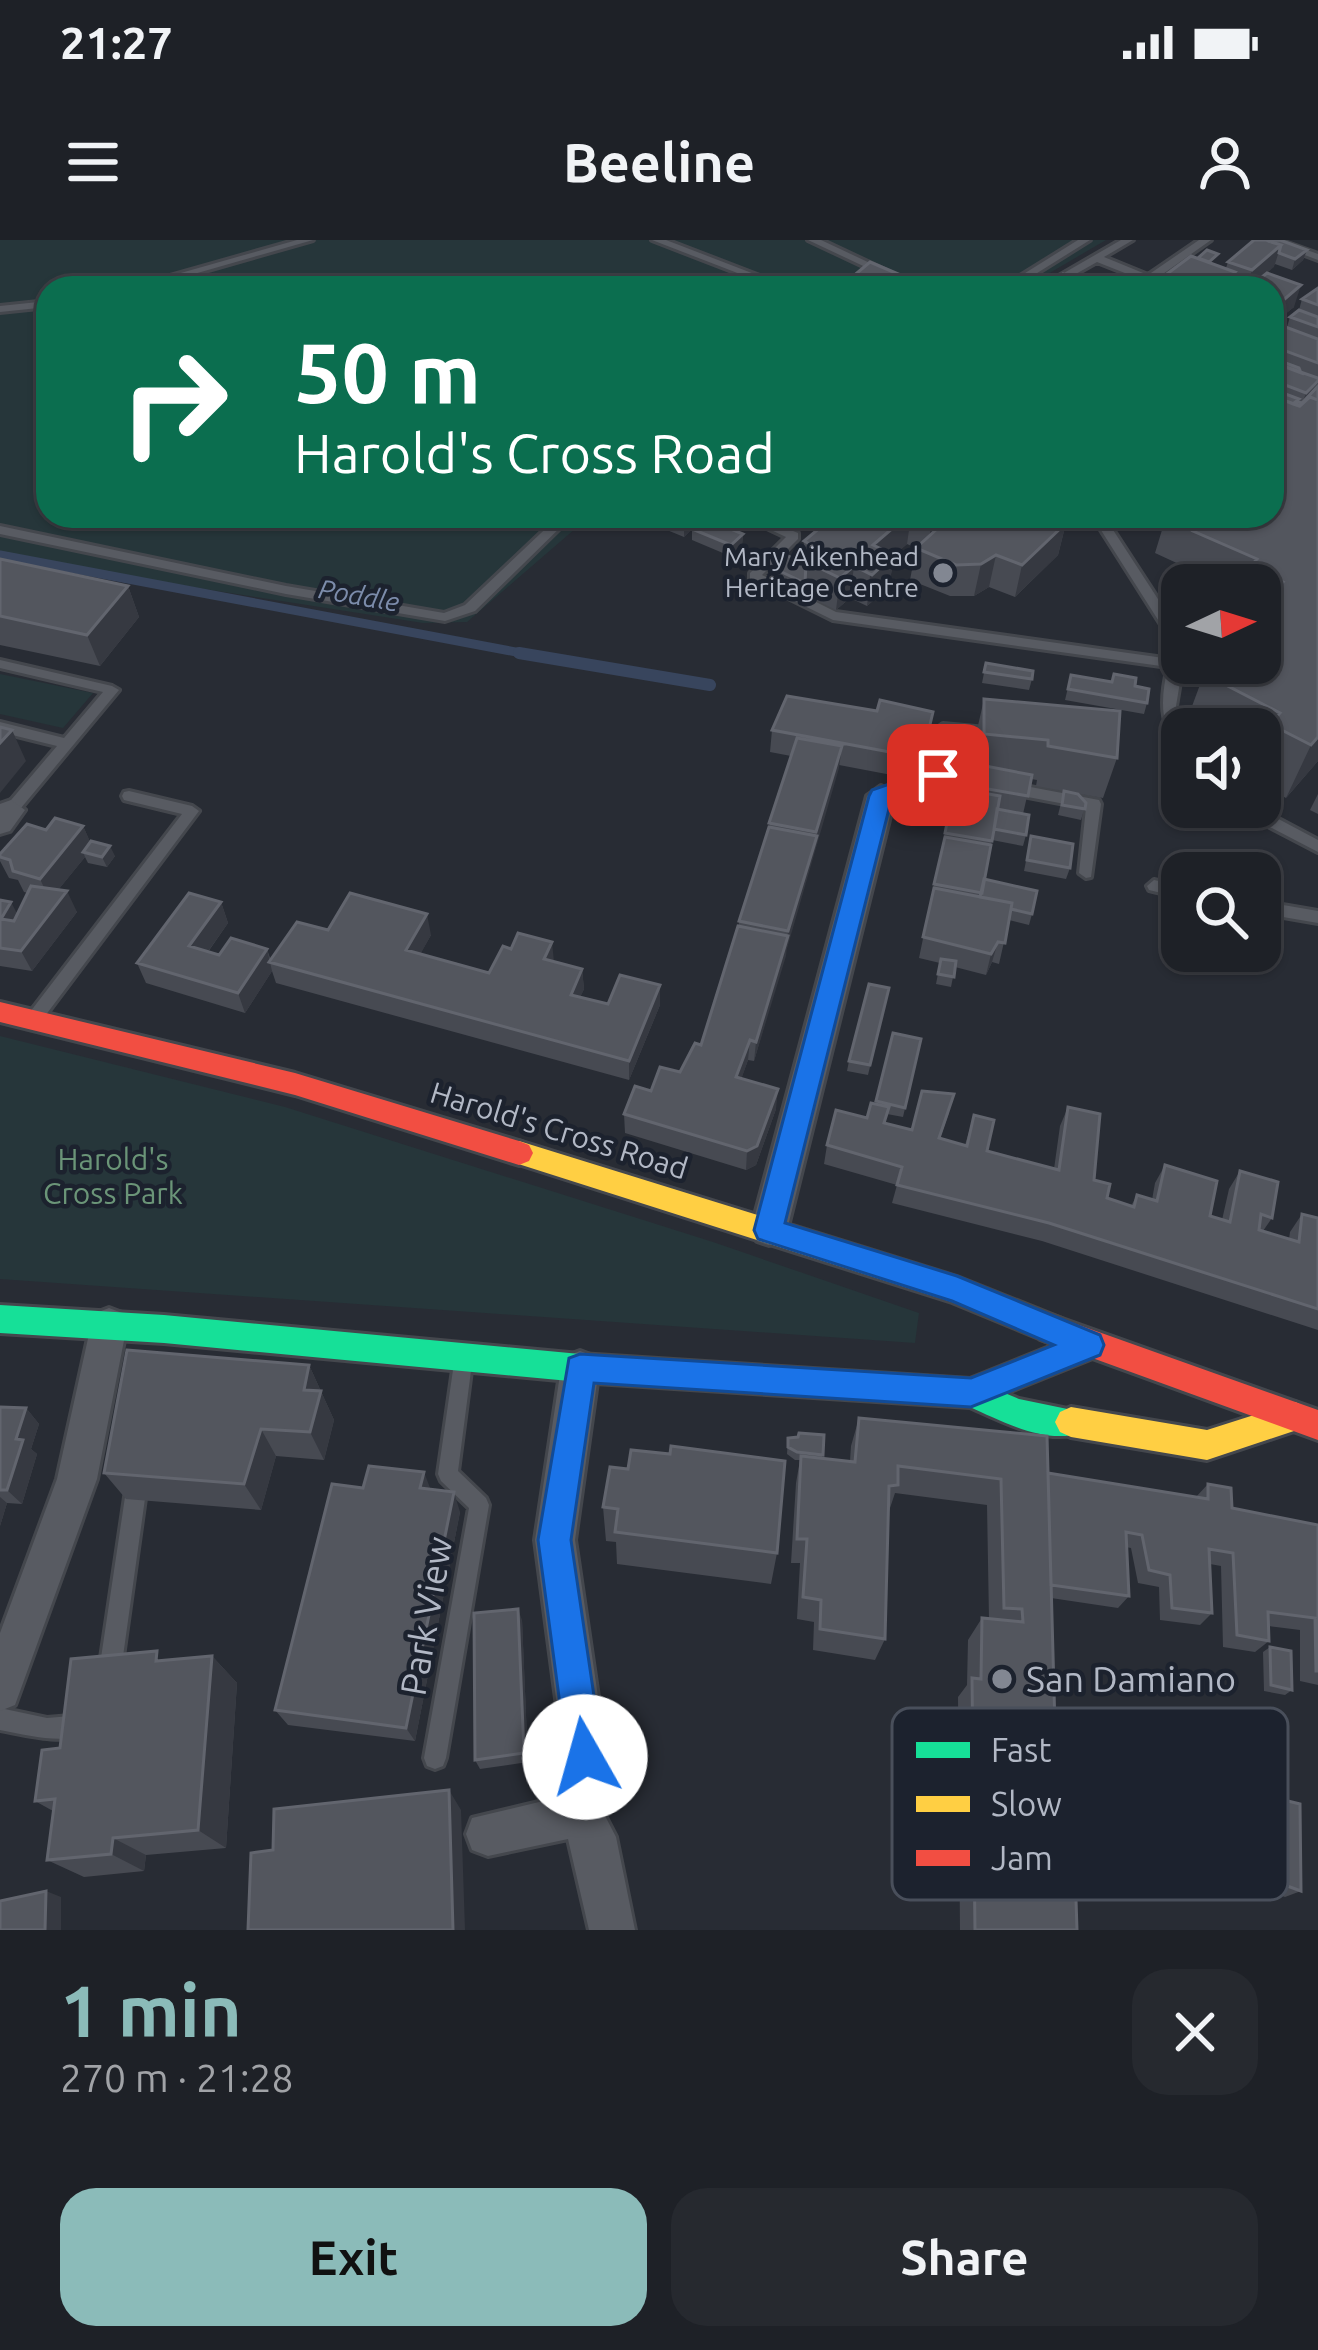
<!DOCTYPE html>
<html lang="en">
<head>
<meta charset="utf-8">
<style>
	:root { --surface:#1e2127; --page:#26292f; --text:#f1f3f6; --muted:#a1a3a7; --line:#3c3e44; --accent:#8bbbb9 }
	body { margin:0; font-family:Ubuntu,sans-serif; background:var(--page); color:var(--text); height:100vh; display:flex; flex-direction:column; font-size:45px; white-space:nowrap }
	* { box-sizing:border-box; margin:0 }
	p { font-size:39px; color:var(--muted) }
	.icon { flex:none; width:66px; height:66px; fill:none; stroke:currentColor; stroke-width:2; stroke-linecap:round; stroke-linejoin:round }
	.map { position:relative; height:1690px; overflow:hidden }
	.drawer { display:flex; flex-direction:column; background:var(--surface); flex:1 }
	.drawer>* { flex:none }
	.banner { position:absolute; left:36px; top:36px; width:1248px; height:252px; border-radius:36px; box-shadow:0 3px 9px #0004,0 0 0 3px var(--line); background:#0b6e4f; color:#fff; overflow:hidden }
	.needle { width:78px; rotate:86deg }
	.fabs { position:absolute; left:1161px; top:324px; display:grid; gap:24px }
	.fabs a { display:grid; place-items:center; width:120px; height:120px; border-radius:24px; background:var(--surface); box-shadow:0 3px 9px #0004,0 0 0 3px var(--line); font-size:60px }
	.pin { position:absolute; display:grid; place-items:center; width:102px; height:102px; color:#fff; margin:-51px; border-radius:24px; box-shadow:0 6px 18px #0006 }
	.me { position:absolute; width:132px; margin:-66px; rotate:353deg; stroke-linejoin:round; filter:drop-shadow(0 0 9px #0008) }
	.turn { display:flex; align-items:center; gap:42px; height:252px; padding:0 60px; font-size:54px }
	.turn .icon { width:156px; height:156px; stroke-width:2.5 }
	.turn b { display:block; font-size:84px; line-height:102px }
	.round { display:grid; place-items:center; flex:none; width:126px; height:126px; border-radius:36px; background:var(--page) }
	.overview { display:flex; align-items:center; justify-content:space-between; height:204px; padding:0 60px }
	h1 { font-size:72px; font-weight:700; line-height:90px; color:var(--accent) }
	.button { display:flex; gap:24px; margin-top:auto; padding:24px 60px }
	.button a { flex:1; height:138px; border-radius:36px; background:var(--accent); color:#111; font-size:48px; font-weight:700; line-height:138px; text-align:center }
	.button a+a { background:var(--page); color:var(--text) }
	.status { display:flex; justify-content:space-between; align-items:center; height:84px; padding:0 60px; background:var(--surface); direction:ltr }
	.status svg { height:33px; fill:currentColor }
	header { display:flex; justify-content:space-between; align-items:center; height:156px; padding:0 60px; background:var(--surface); font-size:54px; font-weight:700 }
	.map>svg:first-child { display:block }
	.green { fill:#26363a }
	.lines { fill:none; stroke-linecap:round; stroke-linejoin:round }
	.stream-far1 { stroke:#38455d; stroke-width:9 }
	.stream { stroke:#38455d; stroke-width:12 }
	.lane-casing { stroke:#44474d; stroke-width:6 }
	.street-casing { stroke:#44474d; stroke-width:6 }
	.fast-casing { stroke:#44474d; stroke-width:6 }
	.slow-casing { stroke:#44474d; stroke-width:6 }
	.jam-casing { stroke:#44474d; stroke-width:6 }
	.lane { fill:#585b62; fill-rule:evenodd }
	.street { fill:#585b62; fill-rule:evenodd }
	.fast { fill:#16e098; fill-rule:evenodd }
	.slow { fill:#ffcf43; fill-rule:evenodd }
	.jam { fill:#f24e42; fill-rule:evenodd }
	.wall { fill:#474a52 }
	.shaded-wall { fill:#363941 }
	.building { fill:#53565e; stroke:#62656e; stroke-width:3 }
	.route { fill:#1a73e8; stroke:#114b97; stroke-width:3 }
	.poi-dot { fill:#828792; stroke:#1c222e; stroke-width:4.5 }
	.labels { text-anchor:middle; stroke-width:9; stroke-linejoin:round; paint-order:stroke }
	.far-poi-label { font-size:27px; fill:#b2b8c5; stroke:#1c222e; text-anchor:end }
	.far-water-label { font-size:27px; font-style:italic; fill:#7c8cab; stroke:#1c222e }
	.street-label { font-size:30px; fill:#b2b8c5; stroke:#1c222e }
	.park-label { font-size:30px; fill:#6b9578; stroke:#1c222e }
	.near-street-label { font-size:36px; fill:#b2b8c5; stroke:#1c222e }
	.near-poi-label { font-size:36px; fill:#b2b8c5; stroke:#1c222e; text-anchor:start }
	.key { fill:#1c222e; stroke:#494f5b; stroke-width:3 }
	.key-label { font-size:33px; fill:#b2b8c5 }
</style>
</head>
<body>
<div class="status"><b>21:27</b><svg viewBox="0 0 49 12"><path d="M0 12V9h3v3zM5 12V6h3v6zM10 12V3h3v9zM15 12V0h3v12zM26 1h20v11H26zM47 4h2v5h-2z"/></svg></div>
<header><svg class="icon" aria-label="menu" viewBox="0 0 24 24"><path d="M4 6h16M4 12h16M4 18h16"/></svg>Beeline<svg class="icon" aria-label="person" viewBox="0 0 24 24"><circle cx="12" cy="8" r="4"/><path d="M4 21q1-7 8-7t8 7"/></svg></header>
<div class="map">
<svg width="1318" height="1690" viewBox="0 0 1318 1690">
	<rect width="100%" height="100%" fill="#282c34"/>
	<path class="green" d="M0,0H1106L1024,48H48V276H590L467,382L423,383L0,317Z
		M0,434L93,453L63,488L0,474Z
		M0,796L285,867L713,1002L919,1073L915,1103L0,1039Z"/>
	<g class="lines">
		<path class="stream-far1" d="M0,315L537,416"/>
		<path class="stream" d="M519,413L710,445"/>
		<g class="lane-casing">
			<path id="lane" d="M297,0H313L145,48H128Z
				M652,0H666L791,48H776Z
				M808,0H821L923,48H910Z
				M1078,0H1090L1013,48H1001Z
				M1121,0H1133L1104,17L1148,35L1199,0H1211L1153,41H1145L1097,22L1051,48H1038Z
				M1265,0H1279L1318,14V20Z
				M48,61V67L0,72V66Z
				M559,276H572L475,371L445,381L286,354L0,294V286L286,346L444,373L465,365Z
				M741,276H757L798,293V299L762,335L836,372L1171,419L1174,405L1092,276H1104L1182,396L1183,424L1176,466L1182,490V508C1158,488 1161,456 1168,427L833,380L750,339V333L786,297Z
				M0,420L112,446L119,450L16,574L11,575L4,570L6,566L57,506L0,492V482L64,498L103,452L0,428Z
				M943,484L997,489L1004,494L997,499L949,494L945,531L1099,560L1101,564L1091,637L1086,638L1079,633L1086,568L939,540L886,560H876L874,556L876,552L931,532L936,489Z
				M129,551L192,566L199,571L39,784H27L25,780L27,776L182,574L124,560L122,556L124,552Z
				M1237,567H1256L1318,600V612L1239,571Z
				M1154,640L1182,646V658L1149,650L1147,646Z
				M1260,661L1318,671V683L1260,673Z
				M463,1114L470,1117L472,1123L458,1231L486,1258L489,1265L446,1518L443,1526L435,1529L427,1526L424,1518L469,1268L441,1241L438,1234L454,1123L456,1117Z
				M138,1228L145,1230L148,1237L120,1438L116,1445L109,1449L102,1445L98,1438L128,1237L131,1230Z
				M0,1468L47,1478L83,1475L91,1478L94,1486L91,1494C60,1504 31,1496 0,1490Z"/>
		</g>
		<g class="street-casing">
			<path id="street" d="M881,546L895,556L787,990L781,1001L769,1005L757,1001L751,990L867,556Z
				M11,560L25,570L10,591L0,594V564Z
				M109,1068L122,1073L127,1085L97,1239L15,1465L0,1471V1393L57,1239L91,1085L96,1073Z
				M580,1111L593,1116L599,1128L575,1300L612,1552L603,1572L616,1597L635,1690H589L568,1599L488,1616L472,1610L466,1594L472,1578L564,1556L568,1549L535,1300L561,1128L567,1116Z"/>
		</g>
		<g class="fast-casing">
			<path id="fast" d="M0,1065L164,1075L580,1114L971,1139L1019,1159L1082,1172L1087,1182L1082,1192C1048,1206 1001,1181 970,1167L580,1142L164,1103L0,1093Z"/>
		</g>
		<g class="slow-casing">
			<path id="slow" d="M519,901L957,1037L1062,1079L1066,1089L1062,1099L1051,1103L952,1062L509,921L505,913L509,905Z
				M1089,1091L1100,1095L1104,1105L1100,1115L971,1167L960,1163L956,1153L960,1143Z
				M1295,1162L1306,1167L1311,1177L1306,1187L1207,1220L1071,1197L1060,1192L1055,1182L1060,1172L1071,1167L1207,1190Z"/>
		</g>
		<g class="jam-casing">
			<path id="jam" d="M0,762L295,833L519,901L529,905L533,913L529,921L519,925L295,855L0,782Z
				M1051,1075L1318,1170V1200L1040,1099L1036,1089L1040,1079Z"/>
		</g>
		<use href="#lane" class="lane"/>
		<use href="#street" class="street"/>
		<use href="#fast" class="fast"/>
		<use href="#slow" class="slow"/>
		<use href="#jam" class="jam"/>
	</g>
	<path class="wall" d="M1307,10L1303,20L1292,30L1275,24L1267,33L1294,67L1276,81L1287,87L1290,77L1299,70L1302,59L1318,48V521L1286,558L1260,544V489H1211L1214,481L1191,469L1208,423H1260V345H1182V348L1175,345L1181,325L1155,313L1162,290L1131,276H1272V48L1231,46L1215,24L1226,28L1228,22Z
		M645,276H696V286L743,294L742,305L730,316L692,300V289L684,297L645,281Z
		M820,276H1049L1066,283L1058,315L1015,357L989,347L974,356H950L910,340L916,308L907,304L894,315L889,347L867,366L850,358L836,370L771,338V327L802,322L804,301L829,280Z
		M0,319L128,346L139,377L100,426L0,405Z
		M986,423L1032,439L1029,450L982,443Z
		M1071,435L1135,446L1147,463L1144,474L1065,460Z
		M984,459L1117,518L1103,558L1036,546L1037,540L1031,539L1023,574L1026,595L1023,606L992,600L984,641L1032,674L1029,685L1009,680L999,724L992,722L986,735L955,727L951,747L936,744L940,723L919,718L954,548L969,550L974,527L975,499Z
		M877,471L933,472L918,540L839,525L754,821L748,820L741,839L776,869L756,925L746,930L625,893L624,874L651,851L680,832L701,805L791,516L770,512L772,490Z
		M1064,551L1086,563L1081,580L1058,575Z
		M1318,554V574L1310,570Z
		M83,586L90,602L115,616L107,627L88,623L85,617L58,650L77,672L32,731L0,726V660L17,674L28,653L24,652L18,640L9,638L0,621V614L46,590Z
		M1031,596L1070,628L1066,639L1024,631Z
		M221,662L228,683L208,712L219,715L267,709L271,721L328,690L431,695L420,714L489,733L554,721L582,729L584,749L580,757L608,764L660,765L629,840L276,743L272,731L245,773L146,743L137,723Z
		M889,748L868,835L847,831L849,821Z
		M893,793L921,799L903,877L887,874L885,883L912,890L949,873L940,898L965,905L974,875L987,911L1054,929L1060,886L1068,867L1094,940L1107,958L1131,966L1137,955L1152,960L1155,943L1165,925L1210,976L1222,980L1229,949L1240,931L1272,978L1263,991L1289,999L1290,992L1302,974L1318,978V1090L1042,1001L892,963L897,945L824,924L827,905L867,878L876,864Z
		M309,1125L334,1180L324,1220L276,1216L261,1270L126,1259L104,1233Z
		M0,1167L26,1168L39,1184L31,1209L37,1214L22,1264L7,1263L0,1286Z
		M859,1178L1048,1233L1196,1257L1208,1244L1232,1268L1318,1285V1445L1300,1441V1390L1269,1386V1401L1255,1412L1223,1407L1221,1326L1210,1324L1212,1373L1200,1385L1160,1380L1159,1347L1138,1343L1131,1308L1126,1307L1129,1356L1118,1368L1051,1358L1056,1523L1087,1575L1155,1640L1132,1652L1075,1644L1077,1690H960L958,1457L967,1445L968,1400L982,1378L989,1379L987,1265L895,1253L889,1271L885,1399L875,1420L813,1410L814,1382L797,1379L800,1323H791L796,1243L800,1220H795L787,1214L788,1198L824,1195L822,1218L850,1221L851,1206Z
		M610,1227L777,1313L771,1344L617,1324L616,1302L606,1301L603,1267Z
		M363,1248L430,1249L460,1272L415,1501L288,1485L275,1470Z
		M522,1380L528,1522L480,1529L475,1520Z
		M1270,1407L1292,1450L1285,1455L1264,1451L1263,1412Z
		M212,1416L237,1443L226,1608L146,1615L144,1631L84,1637L47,1620L53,1571L35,1561L60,1508L167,1420Z
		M1219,1544L1301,1651L1285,1657L1208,1629L1205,1552Z"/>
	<path class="shaded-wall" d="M1281,5L1274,27L1249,48H1246L1252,30Z
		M1307,10L1303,20L1292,30L1295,19Z
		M1235,32L1230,48H1215Z
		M1301,45L1294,67L1272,85V70Z
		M1318,141V145L1300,169L1306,153Z
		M695,276H696V286L684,297V286Z
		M907,276H911L907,304L889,320L894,315L889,347L867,366L873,305Z
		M937,276H940L935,305L927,312L932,280Z
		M1066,283L1058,315L1015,357L1022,325Z
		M743,294L742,305L730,316L731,305Z
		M996,315L989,347L974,356L981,324Z
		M854,326L850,358L836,370L840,338Z
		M128,346L139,377L100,426L87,395Z
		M12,490L26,521L0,553V503Z
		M1318,497V521L1286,558L1311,505Z
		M842,506L839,528L786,712L788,691Z
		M83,586L93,608L83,612L85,617L50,660L40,639Z
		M110,606L115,616L107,627L102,617Z
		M67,651L77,672L32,731L21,711Z
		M11,662L22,683L1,679Z
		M221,662L228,683L197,727L189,706Z
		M427,674L431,695L411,731L406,710Z
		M788,696L786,716L754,821L756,802Z
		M552,702L554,722L544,719Z
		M998,702L992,722L986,735L991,714Z
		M267,709L272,731L245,773L238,753Z
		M582,729L584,749L572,775L571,755Z
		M660,745V765L629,840V821Z
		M750,800L748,820L735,857L736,837Z
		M778,849L776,869L756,925L746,930L747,911Z
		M309,1125L334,1180L324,1220L310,1192L304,1150Z
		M26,1168L39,1184L31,1209L37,1214L22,1264L7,1250L16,1199Z
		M261,1189L276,1216L261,1270L244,1244Z
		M424,1232L432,1253L420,1248Z
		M454,1252L460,1272L415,1501L406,1488Z
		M0,1257L7,1263L0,1286Z
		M518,1369L522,1380L528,1522L524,1513Z
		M212,1416L237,1443L226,1608L198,1590Z
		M449,1550L461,1570L465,1690H453Z
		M113,1598L146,1615L144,1631L111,1614Z
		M46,1651L61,1657V1690H45Z"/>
	<path class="building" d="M1254,0H1266L1281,5L1252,30L1228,22Z
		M1280,0L1307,10L1295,19L1279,13L1281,5L1268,1Z
		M1207,10L1218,14L1209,22L1198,18Z
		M1191,16L1235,32L1215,48H1148Z
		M870,22L931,48H889L874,42L859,48H839Z
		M1267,33L1301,45L1272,70V48H1248Z
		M1063,34L1080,41L1071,48L1053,42Z
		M1082,40L1104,48H1071Z
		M1318,48V65L1302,59Z
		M1299,70L1318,77V87L1290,77Z
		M1272,82L1318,99V123L1272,106Z
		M1272,118L1299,128L1301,133L1272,122Z
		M1272,122L1318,138V141L1306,153L1272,140Z
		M1318,146V160L1310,157L1299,166L1296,165L1298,162L1302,163Z
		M1272,149L1299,159L1293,164L1286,161L1272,174Z
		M1310,157L1318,160V497L1311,505L1270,484L1280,473L1228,446L1243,431L1226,423H1260V366L1283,342L1250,327L1257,319L1193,291L1208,276H1272V174L1286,161L1300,166Z
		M660,276H695L684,286Z
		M834,276H907L873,305L894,315L872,335L854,326L840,338L807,322L821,310L804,301Z
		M948,276H1049L1066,283L1022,325L996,315L981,324L956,325L916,308L950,277Z
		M704,278L743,294L731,305L692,289Z
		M786,315L806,324L805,343L771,327Z
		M0,319L128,346L87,395L0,376Z
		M986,423L1033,431L1032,439L984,432Z
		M1114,434L1136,438L1135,446L1149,449L1147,463L1068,449L1071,435L1112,442Z
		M787,456L877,471L880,460L933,472L922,518L772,490Z
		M984,459L1120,471L1117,518L1048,506V500L984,494Z
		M0,487L12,490L0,503Z
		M797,498L842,506L816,592L769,583Z
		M975,524L1032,535L1028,556L971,546Z
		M954,548L1000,556L992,601L945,593Z
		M1064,551L1078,554L1086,563L1085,569L1062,565Z
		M997,569L1029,575L1026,595L994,589Z
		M55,578L83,586L40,639L13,631L10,620L0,617V614L27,584L46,590Z
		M769,587L817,596L788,691L739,681Z
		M1031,596L1073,604L1070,628L1027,620Z
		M945,597L991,605L982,653L934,644Z
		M91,601L110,606L102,617L83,612Z
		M984,639L1037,651L1032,674L1011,669L1012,663L980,657Z
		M31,646L67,651L21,711L0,708V660L11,662L1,679L14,681Z
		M934,648L1012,663L1005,703L998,702L991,714L923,697Z
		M189,653L221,662L189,706L219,715L231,698L267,709L238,753L137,723Z
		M350,653L427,674L406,710L489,733L503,706L511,709L518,693L552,702L544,719L582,729L571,755L608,764L620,735L660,745L629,821L269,722L297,682L328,690Z
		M738,686L788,696L756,802L750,800L736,837L778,849L757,906L747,911L624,874L635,846L651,851L660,827L680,832L695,803L701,805Z
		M941,719L956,721L954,737L938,734Z
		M869,744L889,748L870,825L849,821Z
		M893,793L921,799L905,868L876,861Z
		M922,851L954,854L939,898L967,906L974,875L994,880L987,911L1059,930L1068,867L1100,874L1094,940L1110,944L1107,958L1134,967L1137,955L1157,961L1165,925L1217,941L1210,976L1230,982L1240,931L1278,942L1272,978L1261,974L1259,990L1299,1002L1302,974L1318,978V1069L1049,983L897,945L902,927L827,905L836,870L867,878L871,863L889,867L884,883L912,890Z
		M127,1110L309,1125L304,1150L321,1151L310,1192L261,1189L244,1244L104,1233Z
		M0,1167L26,1168L16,1199L23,1200L7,1250H0Z
		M859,1178L1047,1196L1056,1523L1084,1525L1087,1575L1154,1581L1172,1597L1174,1626L1155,1640L1075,1629L1077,1690H975L972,1438L981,1439L982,1378L1023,1382L1022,1369L1004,1368L1001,1239L898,1226V1245L889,1246L885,1399L820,1389L821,1360L803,1357L807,1299H797L801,1216L855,1222Z
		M799,1193L824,1195L823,1215L797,1212L788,1207V1198L798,1197Z
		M671,1206L785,1221L777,1313L615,1292L618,1269L603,1267L610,1227L628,1229L631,1210L670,1214Z
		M369,1226L424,1232L420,1248L454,1252L406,1488L275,1470L332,1244L363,1248Z
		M1048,1233L1208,1259V1244L1231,1248L1232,1268L1318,1285V1431H1316L1315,1378L1268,1372L1269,1401L1237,1395L1233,1313L1209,1309L1212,1373L1172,1368L1170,1335L1149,1330L1142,1295L1126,1292L1129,1356L1051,1345Z
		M518,1369L524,1513L475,1520L474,1373Z
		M1270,1407L1291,1411L1292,1450L1271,1445Z
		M157,1411L156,1421L212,1416L198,1590L113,1598L111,1614L47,1620L55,1559L35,1561L42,1510L60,1508L71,1419Z
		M1219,1544L1300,1564L1301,1651L1222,1622Z
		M449,1550L453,1690H248L251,1613L273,1610L274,1569Z
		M46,1651L45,1690H0V1661Z"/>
	<path class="route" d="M938,527L946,529V541L891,561L785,983L957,1036L1100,1095L1104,1105L1100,1115L971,1167L594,1143L571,1300L603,1517L598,1530L585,1535L572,1530L567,1517L538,1300L569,1118L580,1114L971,1138L1054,1105L952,1061L758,999L754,990L869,556L872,550Z"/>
	<g class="poi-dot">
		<circle cx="943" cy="333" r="12"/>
		<circle cx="1002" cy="1439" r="12"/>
	</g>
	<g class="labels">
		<g class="far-poi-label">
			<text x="919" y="326">Mary Aikenhead<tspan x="919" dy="31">Heritage Centre</tspan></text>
		</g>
		<g class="far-water-label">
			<text transform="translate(359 356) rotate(10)" y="9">Poddle</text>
		</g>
		<g class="street-label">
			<text transform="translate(559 891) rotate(17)" y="10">Harold's Cross Road</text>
		</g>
		<g class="park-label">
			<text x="113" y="930">Harold's<tspan x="113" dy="34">Cross Park</tspan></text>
		</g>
		<g class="near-street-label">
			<text transform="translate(426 1376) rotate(-80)" y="13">Park View</text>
		</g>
		<g class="near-poi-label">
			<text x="1026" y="1452">San Damiano</text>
		</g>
	</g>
	<rect x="892" y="1468" width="396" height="192" rx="18" class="key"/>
	<rect x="916" y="1502" width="54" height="16" fill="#16e098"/>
	<rect x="916" y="1556" width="54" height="16" fill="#ffcf43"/>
	<rect x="916" y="1610" width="54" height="16" fill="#f24e42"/>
	<g class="key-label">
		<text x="991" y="1522">Fast</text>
		<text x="991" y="1576">Slow</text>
		<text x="991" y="1630">Jam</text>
	</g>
</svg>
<div class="fabs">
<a><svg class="needle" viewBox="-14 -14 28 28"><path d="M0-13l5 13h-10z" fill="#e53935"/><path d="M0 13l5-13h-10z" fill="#a1a3a7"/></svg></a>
<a><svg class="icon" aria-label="sound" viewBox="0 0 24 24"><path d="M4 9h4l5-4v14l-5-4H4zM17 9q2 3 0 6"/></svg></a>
<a><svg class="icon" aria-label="search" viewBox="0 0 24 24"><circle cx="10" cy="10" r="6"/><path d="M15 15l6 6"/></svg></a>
</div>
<div class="pin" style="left:938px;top:535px;background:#d93025"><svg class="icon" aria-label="arrive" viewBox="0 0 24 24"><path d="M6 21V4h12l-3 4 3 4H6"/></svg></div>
<svg class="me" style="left:585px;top:1517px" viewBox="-20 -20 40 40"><circle r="19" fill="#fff"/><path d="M0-13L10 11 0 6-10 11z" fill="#1a73e8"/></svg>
<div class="banner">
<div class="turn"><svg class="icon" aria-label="right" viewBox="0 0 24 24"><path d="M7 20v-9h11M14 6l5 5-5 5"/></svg><div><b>50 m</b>Harold's Cross Road</div></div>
</div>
</div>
<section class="drawer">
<div class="overview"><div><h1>1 min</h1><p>270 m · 21:28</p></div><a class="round"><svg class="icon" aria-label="close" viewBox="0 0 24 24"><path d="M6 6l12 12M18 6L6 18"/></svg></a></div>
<div class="button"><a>Exit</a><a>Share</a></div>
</section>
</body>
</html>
